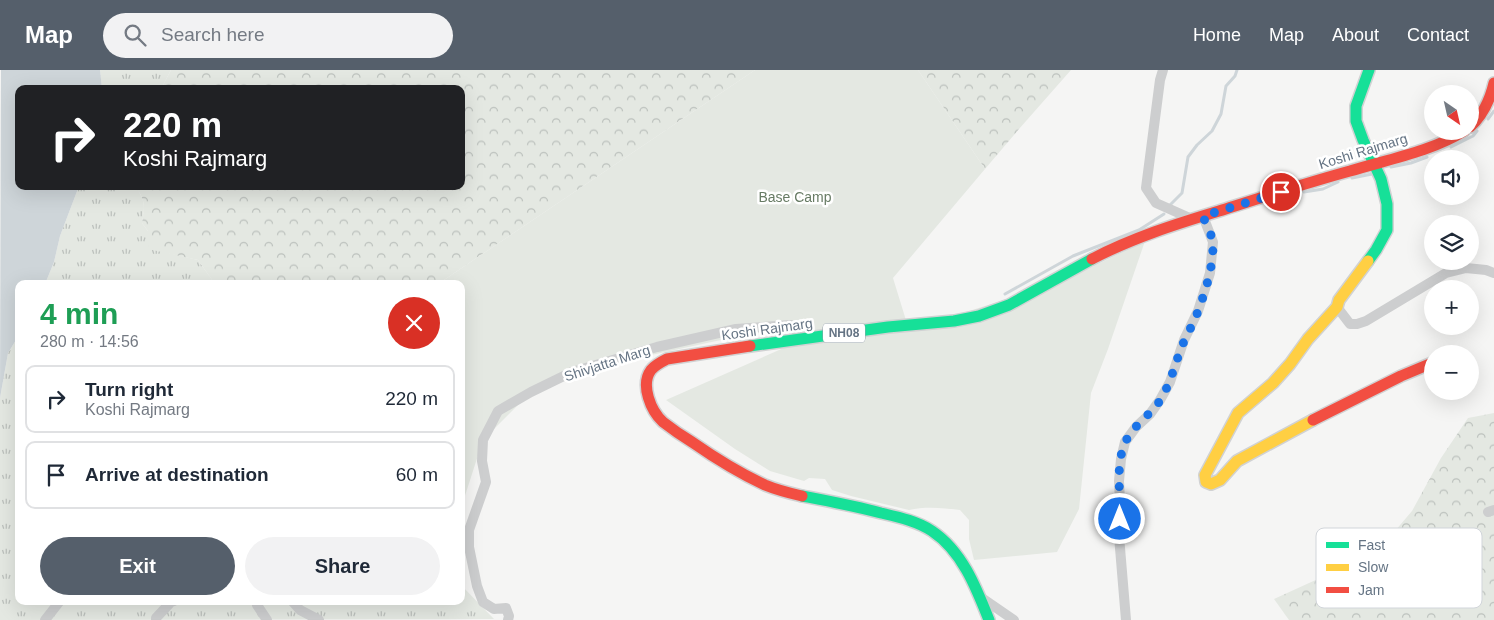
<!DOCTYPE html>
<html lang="en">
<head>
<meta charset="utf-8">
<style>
	:root { --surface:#fff; --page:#f2f2f3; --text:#1f2937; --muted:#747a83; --line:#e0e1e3; --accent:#555f6b }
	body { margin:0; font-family:Arial,sans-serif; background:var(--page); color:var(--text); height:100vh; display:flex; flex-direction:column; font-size:19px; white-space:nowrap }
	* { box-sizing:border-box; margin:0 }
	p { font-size:16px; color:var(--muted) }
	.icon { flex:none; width:28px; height:28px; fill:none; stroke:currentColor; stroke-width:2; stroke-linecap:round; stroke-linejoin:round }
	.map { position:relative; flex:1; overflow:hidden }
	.side { position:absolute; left:15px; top:210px; width:450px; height:325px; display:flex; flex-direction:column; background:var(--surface); border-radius:10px; box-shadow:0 5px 20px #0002 }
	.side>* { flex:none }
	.banner { position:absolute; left:15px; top:15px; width:450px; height:105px; border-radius:10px; box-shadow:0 5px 20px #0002; background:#202124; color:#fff; overflow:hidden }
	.needle { width:32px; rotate:146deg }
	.fabs { position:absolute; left:1424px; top:15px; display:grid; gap:10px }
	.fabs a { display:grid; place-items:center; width:55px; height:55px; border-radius:50%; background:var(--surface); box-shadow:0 5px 20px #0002; font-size:25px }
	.pin { position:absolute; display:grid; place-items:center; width:42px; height:42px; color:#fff; margin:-21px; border:2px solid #fff; border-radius:50%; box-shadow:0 1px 5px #0007 }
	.me { position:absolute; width:55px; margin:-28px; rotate:0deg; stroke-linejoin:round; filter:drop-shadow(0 0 4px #0008) }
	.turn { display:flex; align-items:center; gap:18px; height:105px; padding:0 25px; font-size:22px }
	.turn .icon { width:65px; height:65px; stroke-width:2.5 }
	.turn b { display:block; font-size:35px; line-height:42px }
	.round { display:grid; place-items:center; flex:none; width:52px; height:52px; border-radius:26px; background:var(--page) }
	.head { display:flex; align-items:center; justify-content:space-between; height:85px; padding:0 25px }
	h1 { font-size:30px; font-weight:800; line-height:38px; color:#1e9e55 }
	.action { display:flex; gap:10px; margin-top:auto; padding:10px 25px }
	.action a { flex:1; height:58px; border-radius:30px; background:var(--accent); color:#fff; font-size:20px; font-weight:800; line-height:58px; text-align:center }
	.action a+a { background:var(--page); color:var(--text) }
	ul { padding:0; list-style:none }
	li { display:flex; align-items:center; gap:15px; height:68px; margin:0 10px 8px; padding:0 15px; border:2px solid var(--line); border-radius:10px }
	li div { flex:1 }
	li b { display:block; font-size:19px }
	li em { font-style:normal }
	header { display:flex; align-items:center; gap:30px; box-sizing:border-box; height:70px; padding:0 25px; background:var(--accent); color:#fff }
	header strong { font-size:24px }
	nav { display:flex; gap:28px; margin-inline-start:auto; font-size:18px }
	.search { width:350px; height:45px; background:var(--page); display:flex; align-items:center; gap:12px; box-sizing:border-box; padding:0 18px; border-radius:28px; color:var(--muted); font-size:19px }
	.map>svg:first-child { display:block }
	.grass { fill:url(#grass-tufts) }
	.forest { fill:url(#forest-crowns) }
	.park { fill:#e4e8e2 }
	.water { fill:#ced5d9 }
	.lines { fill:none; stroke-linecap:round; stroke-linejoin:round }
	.stream { stroke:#ced5d9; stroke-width:3 }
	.fast-casing { stroke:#d1d2d3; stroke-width:14 }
	.slow-casing { stroke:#d1d2d3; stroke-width:14 }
	.jam-casing { stroke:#d1d2d3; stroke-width:14 }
	.street { stroke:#cdcecf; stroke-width:10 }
	.fast { stroke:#16e098; stroke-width:11 }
	.slow { stroke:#ffcf43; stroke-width:11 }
	.jam { stroke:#f24e42; stroke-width:11 }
	.route { stroke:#1a73e8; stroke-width:9; stroke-dasharray:0 16.2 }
	.labels { text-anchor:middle; stroke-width:5; stroke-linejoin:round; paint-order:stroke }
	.shield { fill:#fff; stroke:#939ea9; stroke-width:1 }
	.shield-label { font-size:12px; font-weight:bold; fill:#657484 }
	.street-label { font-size:14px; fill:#657484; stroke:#fff }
	.park-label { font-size:14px; fill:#677b64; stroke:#fff }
	.key { fill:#fff; stroke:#d1d5da; stroke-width:1 }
	.key-label { font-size:14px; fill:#657484 }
</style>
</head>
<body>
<header>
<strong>Map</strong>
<div class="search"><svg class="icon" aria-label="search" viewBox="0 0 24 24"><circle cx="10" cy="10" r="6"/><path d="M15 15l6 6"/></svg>Search here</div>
<nav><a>Home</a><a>Map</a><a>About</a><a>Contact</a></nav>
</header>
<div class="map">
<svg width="1494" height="550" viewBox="0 0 1494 550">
	<defs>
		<pattern id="grass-tufts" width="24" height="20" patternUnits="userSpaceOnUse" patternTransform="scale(1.25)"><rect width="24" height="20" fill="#e4e8e2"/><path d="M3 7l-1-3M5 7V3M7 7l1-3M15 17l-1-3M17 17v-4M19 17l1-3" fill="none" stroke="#bcc1bd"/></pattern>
		<pattern id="forest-crowns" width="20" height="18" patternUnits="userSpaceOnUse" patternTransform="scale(1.25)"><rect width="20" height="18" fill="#e4e8e2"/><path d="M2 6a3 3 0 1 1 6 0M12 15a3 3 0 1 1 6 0" fill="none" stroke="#bcc1bd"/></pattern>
	</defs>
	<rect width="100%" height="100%" fill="#f5f5f4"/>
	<path class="grass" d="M100,0H171L161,19H102Z
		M79,116H134C146,129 145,137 142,153L148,161V178L198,190L215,214H45L54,192L60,166Z
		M19,265V531H461V515L494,549L0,550V328L8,283Z"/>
	<path class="forest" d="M171,0H755L438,214H215L198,190L148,179V161L142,153C145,137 146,129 134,116H461V19H161Z
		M918,0H1071L1019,59L985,99Z
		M1494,343V550H1289L1274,529L1377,482L1412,441L1441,388L1468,348Z"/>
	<path class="park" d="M755,0H918L985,99L893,208L909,260L1061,212L1145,171L1108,279L1091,323L1079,439L1057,482L974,490L969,469V450L960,440C943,438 926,436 909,440L851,426L832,420L825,409L809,408L804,411L770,401L735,379L666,330L804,269L791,255L572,302L531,322L483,370L461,438V214H438Z"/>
	<path class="water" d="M1,0H100L102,19H19V116H79L60,166L54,192L45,214H19V265L8,283L0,328Z"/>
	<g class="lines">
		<path class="stream" d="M1488,49L1494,41
			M1451,77L1473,66L1477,61
			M1391,97L1411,93L1427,87
			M1352,108L1372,104
			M1304,122L1323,119L1338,112
			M1170,135L1182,123L1188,87L1197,75L1212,61L1221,44L1226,16L1235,6L1237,0
			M1005,224L1073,186L1139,160L1164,144"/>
		<g class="fast-casing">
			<path id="fast" d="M1368,191L1376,180L1387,160V134L1381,109L1363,70L1356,51V36L1369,0
				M750,276L888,257L954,251L979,246L1009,235L1092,189
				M802,426C828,431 855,436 881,443C898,447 917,451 932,461C962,481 976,517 989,550"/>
		</g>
		<g class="slow-casing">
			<path id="slow" d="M1313,350L1237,391L1220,410L1211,414L1206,412L1205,405L1238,343L1273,313L1290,294L1308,269L1337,237L1339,230L1368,191"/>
		</g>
		<g class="jam-casing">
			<path id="jam" d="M1470,57C1483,45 1490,30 1494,13
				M1092,189C1132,168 1176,154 1219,141C1263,127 1306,113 1350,101C1386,90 1433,81 1464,61
				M750,276L667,289C661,292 655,295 651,300C640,315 651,341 663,352C672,359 682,366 692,372C715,388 739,403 765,415C777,420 789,423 802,426
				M1313,350L1401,306L1432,293"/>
		</g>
		<path class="street" d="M1163,0L1160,10L1146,118L1156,133L1192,149
			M1337,237L1350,254H1357L1366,251L1446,203L1466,198L1486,200L1494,203
			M1488,442L1494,440
			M982,528L1014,550
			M256,531L257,535L267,550
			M292,531L300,540L319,550
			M45,550L60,531
			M156,550V548L171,532L174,531
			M508,550L509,546L506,538L494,539L483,532L477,516L469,477V460L486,412L482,391L483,370L498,341L531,322L572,302L657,277L736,259L791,255L804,269
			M1126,550L1119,466L1120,432L1119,411L1121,389L1125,372L1136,357L1150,344L1160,330L1170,312L1184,270L1198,241L1210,203L1213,172L1203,146"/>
		<use href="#fast" class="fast"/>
		<use href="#slow" class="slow"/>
		<use href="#jam" class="jam"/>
	</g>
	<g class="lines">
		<path class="route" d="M1120,449C1121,424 1115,396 1125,373C1132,356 1151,345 1161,329C1171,312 1175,294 1182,276C1187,264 1194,253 1198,241C1206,220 1213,197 1213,175C1213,166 1206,155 1203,146L1281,122"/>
	</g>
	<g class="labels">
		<rect class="shield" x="823" y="253.5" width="42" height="19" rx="4"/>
		<g class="shield-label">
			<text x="844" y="267">NH08</text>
		</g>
		<g class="street-label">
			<text transform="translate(1363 81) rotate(-17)" y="5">Koshi Rajmarg</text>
			<text transform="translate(767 259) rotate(-8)" y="5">Koshi Rajmarg</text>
			<text transform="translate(607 293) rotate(-18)" y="5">Shivjatta Marg</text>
		</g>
		<g class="park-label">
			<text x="795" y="132">Base Camp</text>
		</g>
	</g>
	<rect x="1316" y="458" width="166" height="80" rx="8" class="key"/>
	<rect x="1326" y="472" width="23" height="6" fill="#16e098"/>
	<rect x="1326" y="494" width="23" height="7" fill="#ffcf43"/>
	<rect x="1326" y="517" width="23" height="6" fill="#f24e42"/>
	<g class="key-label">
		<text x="1358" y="480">Fast</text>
		<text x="1358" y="502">Slow</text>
		<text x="1358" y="525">Jam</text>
	</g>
</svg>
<div class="fabs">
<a><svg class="needle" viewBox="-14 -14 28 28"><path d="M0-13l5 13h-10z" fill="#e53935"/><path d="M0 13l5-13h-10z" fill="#747a83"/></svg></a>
<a><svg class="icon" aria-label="sound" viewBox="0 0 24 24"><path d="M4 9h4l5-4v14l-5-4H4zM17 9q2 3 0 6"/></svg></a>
<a><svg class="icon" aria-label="layers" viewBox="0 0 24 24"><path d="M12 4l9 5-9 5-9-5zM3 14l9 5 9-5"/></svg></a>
<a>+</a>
<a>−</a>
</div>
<div class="pin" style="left:1281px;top:122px;background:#d93025"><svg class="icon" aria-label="arrive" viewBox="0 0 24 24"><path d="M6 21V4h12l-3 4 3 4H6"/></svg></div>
<svg class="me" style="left:1120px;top:449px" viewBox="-20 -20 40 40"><circle r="17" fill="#1a73e8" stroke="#fff" stroke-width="3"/><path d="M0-11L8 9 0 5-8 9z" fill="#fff"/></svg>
<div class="banner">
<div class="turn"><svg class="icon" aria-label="right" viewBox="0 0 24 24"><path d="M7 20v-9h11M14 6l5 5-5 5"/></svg><div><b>220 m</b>Koshi Rajmarg</div></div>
</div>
<section class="side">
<div class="head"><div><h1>4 min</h1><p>280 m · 14:56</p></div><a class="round" style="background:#d93025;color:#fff"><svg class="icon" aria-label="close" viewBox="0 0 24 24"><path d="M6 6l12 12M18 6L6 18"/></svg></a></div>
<ul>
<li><svg class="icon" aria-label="right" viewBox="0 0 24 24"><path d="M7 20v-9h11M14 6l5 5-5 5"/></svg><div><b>Turn right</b><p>Koshi Rajmarg</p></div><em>220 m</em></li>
<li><svg class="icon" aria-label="arrive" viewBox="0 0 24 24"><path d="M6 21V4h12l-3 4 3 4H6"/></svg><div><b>Arrive at destination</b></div><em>60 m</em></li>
</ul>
<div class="action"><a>Exit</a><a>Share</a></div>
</section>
</div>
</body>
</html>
